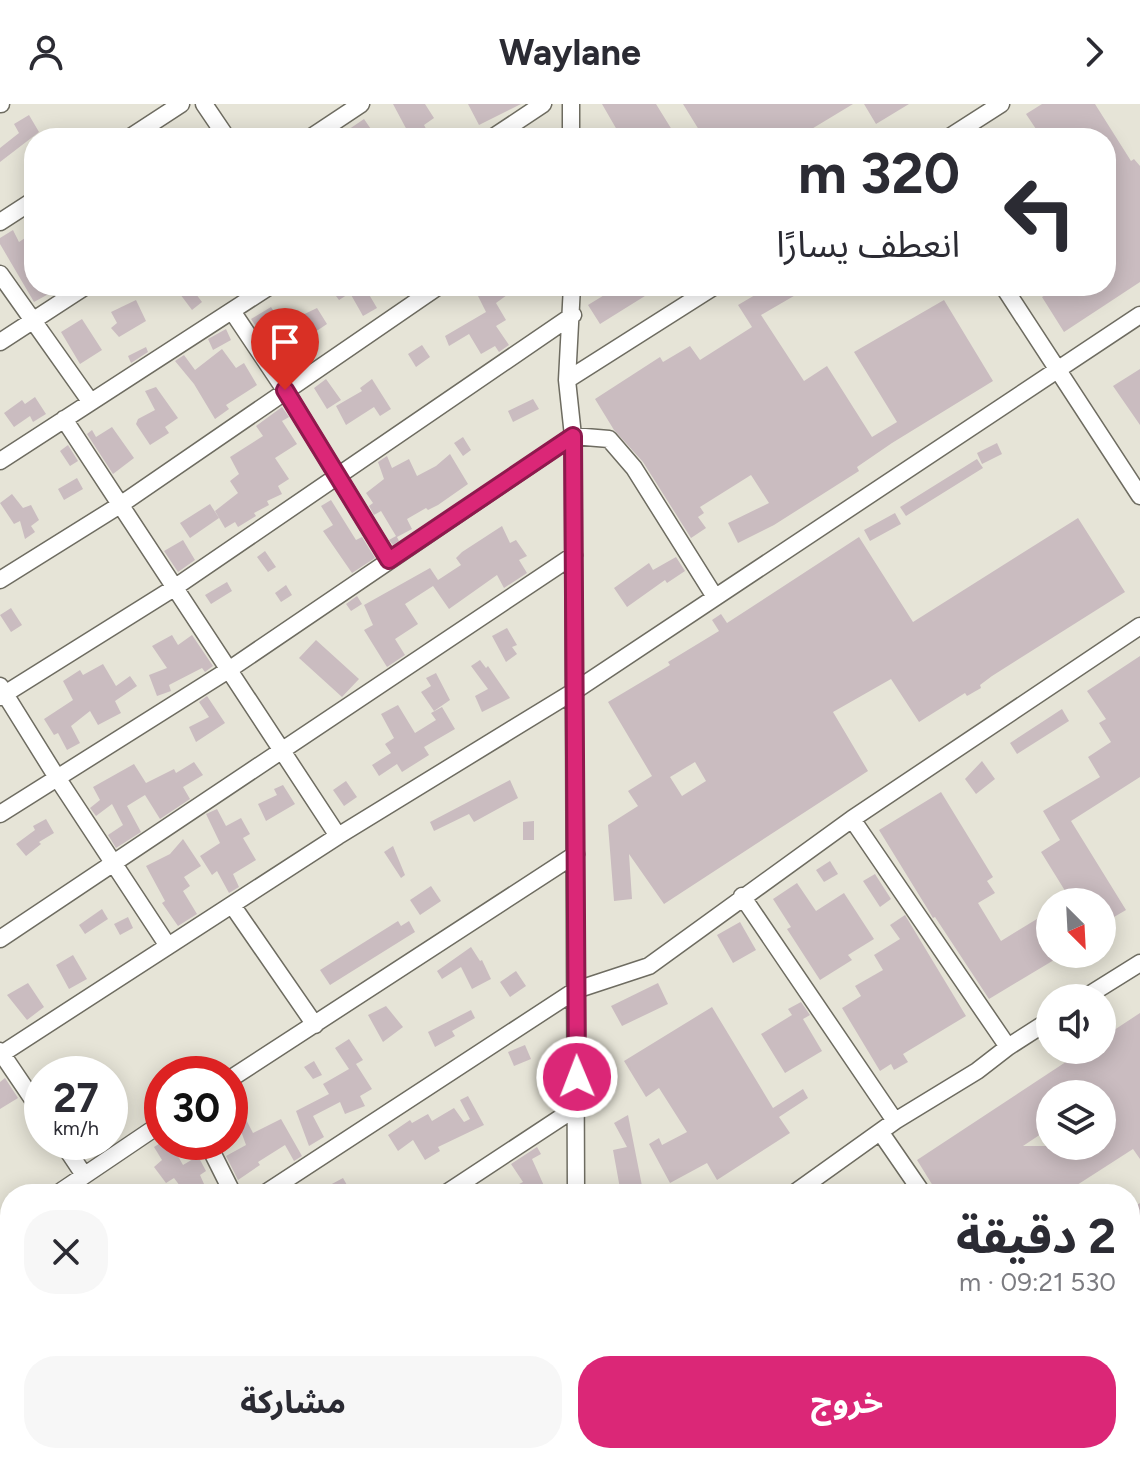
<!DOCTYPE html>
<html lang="ar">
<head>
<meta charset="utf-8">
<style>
	:root { --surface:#fff; --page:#f7f7f7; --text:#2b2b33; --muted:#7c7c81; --accent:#db2777 }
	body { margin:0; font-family:Figtree,"Noto Sans Arabic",sans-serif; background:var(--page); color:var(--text); direction:rtl; height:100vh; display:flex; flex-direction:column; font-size:30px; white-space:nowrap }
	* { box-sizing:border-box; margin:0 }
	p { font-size:26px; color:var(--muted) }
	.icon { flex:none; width:44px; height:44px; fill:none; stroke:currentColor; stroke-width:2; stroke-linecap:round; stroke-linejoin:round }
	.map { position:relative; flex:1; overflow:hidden; direction:ltr }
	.side { position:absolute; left:0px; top:1080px; width:1140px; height:280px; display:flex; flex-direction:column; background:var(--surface); border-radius:32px 32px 0 0; box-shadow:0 4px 20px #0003; direction:rtl }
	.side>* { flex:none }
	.top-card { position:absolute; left:24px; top:24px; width:1092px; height:168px; border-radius:32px; box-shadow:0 4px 20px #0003; direction:rtl; background:#fff; color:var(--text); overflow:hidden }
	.needle { width:52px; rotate:156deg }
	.fabs { position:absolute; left:1036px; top:784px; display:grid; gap:16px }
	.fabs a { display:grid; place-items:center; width:80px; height:80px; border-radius:50%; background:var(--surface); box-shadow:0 4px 20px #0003; font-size:40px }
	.speed { position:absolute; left:24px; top:952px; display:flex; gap:16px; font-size:40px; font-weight:700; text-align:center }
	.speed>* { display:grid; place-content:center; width:104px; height:104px; border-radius:50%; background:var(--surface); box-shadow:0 4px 20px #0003; line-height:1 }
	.speed small { font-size:20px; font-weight:400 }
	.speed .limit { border:12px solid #d22; background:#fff; color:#111 }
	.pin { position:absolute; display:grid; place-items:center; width:68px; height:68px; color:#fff; margin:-82px -34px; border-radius:50% 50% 50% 0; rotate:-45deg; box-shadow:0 0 8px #0007 }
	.pin .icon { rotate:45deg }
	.me { position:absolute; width:88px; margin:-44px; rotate:359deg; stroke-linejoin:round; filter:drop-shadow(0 0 6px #0008) }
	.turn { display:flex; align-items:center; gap:28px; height:168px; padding:0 24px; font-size:36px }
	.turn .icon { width:104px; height:104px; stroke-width:2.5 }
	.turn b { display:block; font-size:56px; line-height:68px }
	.round { display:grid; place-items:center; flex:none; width:84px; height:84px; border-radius:32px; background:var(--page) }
	.headline { display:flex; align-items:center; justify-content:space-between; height:136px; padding:0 24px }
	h1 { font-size:48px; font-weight:700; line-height:60px }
	.action { display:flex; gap:16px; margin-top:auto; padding:16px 24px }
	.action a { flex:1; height:92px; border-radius:32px; background:var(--accent); color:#fff; font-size:32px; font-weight:700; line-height:92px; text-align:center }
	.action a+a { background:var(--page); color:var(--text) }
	header { display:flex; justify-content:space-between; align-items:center; height:104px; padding:0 24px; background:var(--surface); font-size:36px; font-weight:700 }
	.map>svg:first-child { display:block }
	.building { fill:#cabcc0; fill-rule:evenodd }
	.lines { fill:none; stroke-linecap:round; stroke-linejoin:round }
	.minor-casing { stroke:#6e6c61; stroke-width:19 }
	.minor { stroke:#fff; stroke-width:16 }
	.route-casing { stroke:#8e194d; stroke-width:20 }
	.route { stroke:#db2777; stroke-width:14 }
</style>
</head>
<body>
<header><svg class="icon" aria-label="forward" viewBox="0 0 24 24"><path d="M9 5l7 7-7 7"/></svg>Waylane<svg class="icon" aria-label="person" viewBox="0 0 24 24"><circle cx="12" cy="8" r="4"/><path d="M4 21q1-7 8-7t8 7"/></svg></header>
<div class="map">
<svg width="1140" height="1360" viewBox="0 0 1140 1360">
	<rect width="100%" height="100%" fill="#e6e4d7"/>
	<path class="building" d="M393,0H425L434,14L424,21L431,34H415L412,28L409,30Z
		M468,0H521L479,21Z
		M602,0H656L677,34H604L617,26Z
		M683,0H853L805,29L808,34H704Z
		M864,0H909L876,20Z
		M1042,0H1095L1131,57L1134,55L1140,62V178L1064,228L1042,193L1058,182H1106V34H1073L1069,28L1060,34H1042L1026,10Z
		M29,11L39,28L0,58V44L19,29L14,20Z
		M364,15L377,34H336Z
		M13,126L19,138L25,134L28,140L34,136V182H63L34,198L0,140V134Z
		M174,182H190L202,198L192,206Z
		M341,182H364L377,204L363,212L350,189L339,196L333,188Z
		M494,182H501L507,191L496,199L506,216L496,222L509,241L499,248L495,242L481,250L469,230L449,242L445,232L486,208L478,192Z
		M619,182H661L600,220L588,201Z
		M762,182H811L761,211L804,277L827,262L872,333L897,318L854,248L944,196L993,277L892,339L857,363L859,367L774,421L738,439L728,419L769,399L751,371L700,403L704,409L698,413L706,424L691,434L643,358L614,326L595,295L660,253L663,258L690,242L700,256L752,223L738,201L755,191L753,187Z
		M136,196L146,217L119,233L111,224L117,219L111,208Z
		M271,203L285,226L265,236L251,215Z
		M317,204L327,220L306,234L298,224L293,227L288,218Z
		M82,215L102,246L80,260L61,228Z
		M226,225L231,236L213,246L208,235Z
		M422,241L430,253L416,263L408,250Z
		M146,243L148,248L131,259L128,252Z
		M222,245L236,264L244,259L257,281L226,301L229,305L215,315L194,280L175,257L184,251L195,266Z
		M1140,265V321L1113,282Z
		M326,275L341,296L327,305L314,284Z
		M372,275L391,305L380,312L374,303L346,321L336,302L362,287L360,284Z
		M156,283L178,314L165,323L169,329L150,341L136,320L138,315L155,306L145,287Z
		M35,293L46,310L33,318L30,312L14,323L4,309L22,296L25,300Z
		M533,295L539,305L513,318L508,307Z
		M282,303L289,313L282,317L297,340L275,354L289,375L278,382L282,390L267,397L269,401L254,409L256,412L238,423L235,418L225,424L215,407L238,389L230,377L239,370L230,353L263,332L256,322Z
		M112,323L134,354L113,370L87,330L92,326L96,333Z
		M463,333L471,346L463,352L454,339Z
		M997,339L1002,350L982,360L977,349Z
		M68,341L78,357L70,362L60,347Z
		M450,350L468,380L438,401L428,406L426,404L407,415L412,425L397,433L399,437L393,441L389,436L396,432L381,407L374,411L369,402L373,399L366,389L384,375L378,358L387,352L392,364L409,355L417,372L436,362Z
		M977,355L983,364L906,412L900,403Z
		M77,374L83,385L64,396L58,385Z
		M12,390L23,404L31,401L39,416L31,422L35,428L25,435L20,417L14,420L0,399Z
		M331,396L356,436L362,433L375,454L352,469L323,427L333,421L321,402Z
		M210,400L219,414L190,434L180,419Z
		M895,409L901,420L870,437L864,426Z
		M1078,414L1125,488L992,572L980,581L981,584L967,592L965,589L919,618L891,575L833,608L868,667L664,800L629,750L632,795L614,797L608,721L638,702L628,687L652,672L608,598L670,561L668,558L719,527L712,516L721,510L727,519L859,433L913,518ZM695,658L706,677L682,692L670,673Z
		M502,422L510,439L516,436L527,452L519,456L527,469L504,484L497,471L449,505L433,482L405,500L418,520L395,535L405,551L387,563L364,526L373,521L364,501L430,464L438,476L461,461L456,454L462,448Z
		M183,436L195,456L178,468L164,447Z
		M265,447L276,463L268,468L257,453Z
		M676,453L685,467L667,479L665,476L627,503L614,484L649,459L653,466Z
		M227,478L232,487L211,500L205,491Z
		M286,481L292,491L281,498L275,489Z
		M357,492L362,500L351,507L346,500Z
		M11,504L22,521L11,528L0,511Z
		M507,524L517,541L512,543L517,550L506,558L492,532Z
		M172,531L178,541L192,531L213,562L205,568L202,564L169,581L171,587L157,592L149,571L167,564L152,542Z
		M316,536L359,575L342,593L299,554Z
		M1140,552V673L1071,717L1126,806L1102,820V798H1072L1041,748L1060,736L1043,707L1100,673L1088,653L1111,638L1099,619L1106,615L1087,587Z
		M480,556L486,564L488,562L510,594L482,608L475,592L488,585L471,562Z
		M103,560L116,582L130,572L137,582L115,597L121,609L98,621L90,607L71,622L80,639L67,646L58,629L54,631L44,615L73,596L63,577L80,566L83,571Z
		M436,569L450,596L434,607L421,588L431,582L426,574Z
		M207,592L225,619L196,638L189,623L209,613L199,598Z
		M398,601L415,629L436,616L431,609L442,603L455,625L424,643L429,651L402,668L397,660L379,672L372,661L391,649L385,640L394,634L381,610Z
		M1062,605L1069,617L1017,650L1010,639Z
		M982,657L995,675L976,690L965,675Z
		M194,658L203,671L183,683L190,695L160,715L145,691L127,702L141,728L116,744L108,731L123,721L112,700L96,712L90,704L100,696L93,683L134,660L146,679L174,665L176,669Z
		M510,676L518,694L474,718L469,710L434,727L430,718Z
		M346,677L357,693L344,702L333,686Z
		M283,681L295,700L266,717L258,700L277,691L274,685Z
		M941,688L993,773L987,777L995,789L978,799L1001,837L1050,807V850H1064L989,895L935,813L933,814L927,804L879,726Z
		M217,705L226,722L241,714L250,730L243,734L256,756L233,770L239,783L229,789L217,767L212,771L200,752L220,739L206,710Z
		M46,715L54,729L39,738L41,740L26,752L16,740L35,726L33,722Z
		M534,717V736H523V718Z
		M183,735L201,762L184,773L190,782L183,787L197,810L178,822L162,799L165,797L146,762L170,750Z
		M393,742L405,771L401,774L384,748Z
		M830,757L838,770L824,778L816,766Z
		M875,770L891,795L880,803L863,777Z
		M797,779L816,807L844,789L874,835L848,851L852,856L820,876L787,825L791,823L773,795Z
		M431,782L441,797L420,811L410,796Z
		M102,805L108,815L85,830L79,821Z
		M905,811L966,912L903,950L908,958L894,966L891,960L880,967L842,904L861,892L855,882L883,866L874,851L900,835L890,821Z
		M128,813L133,824L120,831L114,820Z
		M398,817L401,822L409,817L415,828L330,881L320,866Z
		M740,818L756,846L733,859L717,831Z
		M471,843L480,857L482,856L491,875L472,885L461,863L442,875L437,867Z
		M73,851L87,875L69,885L56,861Z
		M516,867L526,882L510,893L500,878Z
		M28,879L44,903L27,916L7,891Z
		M658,879L668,900L622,922L611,902Z
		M801,898L810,911L803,915L822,947L785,969L761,930L792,911L788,905Z
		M386,902L403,923L383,938L368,911Z
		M712,903L773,1004L803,985L808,994L779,1013L790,1029L717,1076L707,1059L670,1079L649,1040L659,1034L662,1041L687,1028L659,984L646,993L624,957Z
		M471,906L475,914L452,927L455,932L435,943L428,928Z
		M1140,909V1055L1133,1045L1063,1090H938L917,1056L1084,946H1102V934ZM1050,990H1102V1042H1023L1050,1024Z
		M349,935L363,956L356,960L372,985L360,992L365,1002L345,1010L340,998L313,1012L324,1033L309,1042L296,1007L329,990L323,980L349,965L335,944Z
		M525,941L531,955L514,962L508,948Z
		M314,957L322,971L313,975L304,963Z
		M5,974L18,994L0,1005V978Z
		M468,992L484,1021L438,1043L440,1047L425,1056L413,1036L398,1047L388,1031L410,1016L412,1019L428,1010L432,1017L454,1004L464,1018L470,1015L460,996Z
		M239,1002L253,1029L281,1015L302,1052L294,1057L285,1041L258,1058L260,1061L238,1076L226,1052L246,1041L233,1005Z
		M628,1011L643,1087L621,1090L613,1046L627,1043L614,1019Z
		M162,1038H170L183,1061L198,1052L206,1067L200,1071L204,1080L186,1090L174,1074L166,1079L154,1063L162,1056L154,1043Z
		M537,1043L541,1050L532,1055L545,1084L533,1090H500L523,1078L511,1060Z
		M343,1074L352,1090H336L330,1081Z
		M1140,1099V1154L1130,1161V1105Z
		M10,1139V1195L0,1200V1147Z
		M1140,1259V1360H1130L1124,1350H1130V1265Z
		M10,1284V1346L0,1351V1291Z
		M323,1350H354L335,1360H329Z
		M448,1350H510L513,1360H428Z
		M802,1350H879L863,1360H808Z
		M956,1350H985L990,1360H961Z"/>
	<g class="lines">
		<g class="minor-casing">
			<path id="minor" d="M0,0H1
				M204,0L227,34
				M571,0V34
				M129,34L181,0
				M310,34L361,0
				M492,34L543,0
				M948,34L1001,0
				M0,118L34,96
				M0,170L90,297
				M572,182L567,276L573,332L576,1090
				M1003,182L1140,392
				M232,207L285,286L389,456
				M0,238L86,182
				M567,276L715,182
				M64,315L338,732
				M0,357L270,182
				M0,476L120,401L439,182
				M0,582L56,672L168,842
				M0,593L174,484L573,211
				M0,710L230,565L573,332L609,335L634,364L715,493
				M852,715L1008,943
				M742,792L895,1017
				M232,801L315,921
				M0,835L574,451
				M1084,894L1140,859
				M0,947L42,1009
				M0,951L338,732L576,586L1140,211
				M230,975L576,750
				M881,1029L923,1090
				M62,1038L84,1071
				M207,1038L233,1090
				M57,1090L162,1019
				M264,1090L576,886L649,862L852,715L1140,522
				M445,1090L577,1003
				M793,1090L895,1017L977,967L1008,943L1050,916
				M0,1127L10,1121
				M1130,1188L1140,1181
				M0,1260L10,1253
				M168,1350L174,1360
				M1099,1350L1106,1360
				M26,1360L41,1350
				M219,1360L234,1350
				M391,1360L406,1350
				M577,1360V1350"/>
		</g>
		<use href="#minor" class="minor"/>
	</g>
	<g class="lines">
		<g class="route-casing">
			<path id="route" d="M285,286L389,456L573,332L577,973"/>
		</g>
		<use href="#route" class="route"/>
	</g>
</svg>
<div class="fabs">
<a><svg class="needle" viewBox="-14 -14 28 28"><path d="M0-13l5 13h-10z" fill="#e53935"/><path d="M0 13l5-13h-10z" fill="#7c7c81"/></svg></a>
<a><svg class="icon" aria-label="sound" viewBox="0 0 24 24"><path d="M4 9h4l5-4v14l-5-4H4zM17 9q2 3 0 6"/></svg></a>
<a><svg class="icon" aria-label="layers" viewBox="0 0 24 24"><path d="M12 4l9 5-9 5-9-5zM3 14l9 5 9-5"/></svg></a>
</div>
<div class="speed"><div>27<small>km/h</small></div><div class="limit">30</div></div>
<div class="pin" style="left:285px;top:286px;background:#d93025"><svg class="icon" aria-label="arrive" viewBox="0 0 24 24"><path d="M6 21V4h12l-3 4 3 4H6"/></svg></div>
<svg class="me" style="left:577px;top:973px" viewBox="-20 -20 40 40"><circle r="17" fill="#db2777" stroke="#fff" stroke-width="3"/><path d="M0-11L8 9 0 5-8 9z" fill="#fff"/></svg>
<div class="top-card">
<div class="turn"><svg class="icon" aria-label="left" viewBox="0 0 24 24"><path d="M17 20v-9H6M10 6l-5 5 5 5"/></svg><div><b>320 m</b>انعطف يسارًا</div></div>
</div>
<section class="side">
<div class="headline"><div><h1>2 دقيقة</h1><p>530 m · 09:21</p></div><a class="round"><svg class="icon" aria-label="close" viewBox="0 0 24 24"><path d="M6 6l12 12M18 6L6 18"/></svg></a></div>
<div class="action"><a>خروج</a><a>مشاركة</a></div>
</section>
</div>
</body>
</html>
